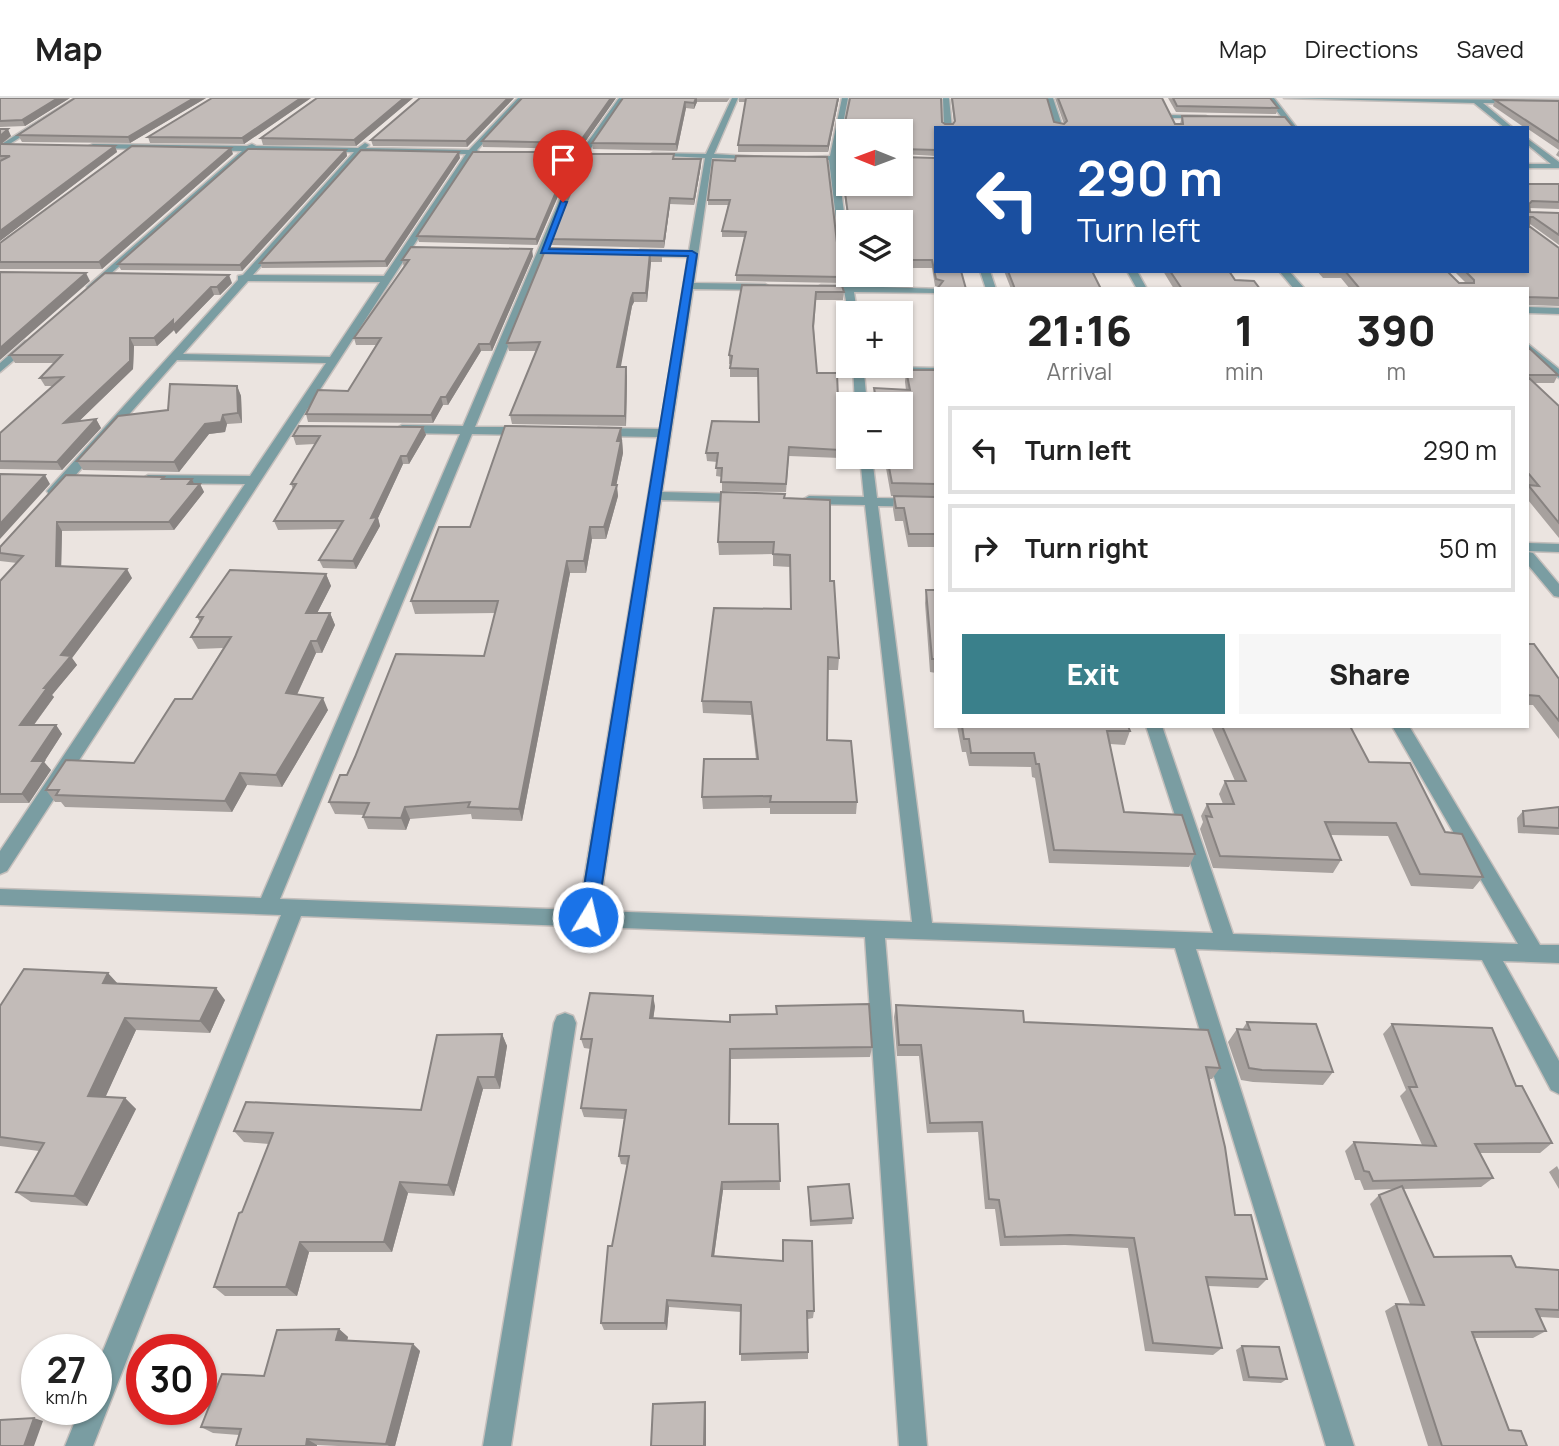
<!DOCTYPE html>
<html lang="en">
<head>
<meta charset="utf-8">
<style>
	:root { --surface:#fff; --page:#f6f6f6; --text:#222; --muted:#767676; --line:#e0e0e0; --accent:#3a808b }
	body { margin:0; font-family:Manrope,sans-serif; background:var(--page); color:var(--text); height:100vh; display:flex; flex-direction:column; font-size:26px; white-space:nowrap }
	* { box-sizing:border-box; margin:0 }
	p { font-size:23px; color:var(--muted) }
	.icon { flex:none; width:38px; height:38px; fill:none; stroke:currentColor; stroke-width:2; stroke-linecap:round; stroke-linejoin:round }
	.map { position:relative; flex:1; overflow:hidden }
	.panel { position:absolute; left:934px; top:189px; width:595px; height:441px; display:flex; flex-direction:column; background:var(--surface); border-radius:0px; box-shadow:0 2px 5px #0004 }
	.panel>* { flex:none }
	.banner { position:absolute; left:934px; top:28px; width:595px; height:147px; border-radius:0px; box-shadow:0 2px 5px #0004; background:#1a4fa0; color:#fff; overflow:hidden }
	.needle { width:46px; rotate:271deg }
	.tools { position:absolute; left:836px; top:21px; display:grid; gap:14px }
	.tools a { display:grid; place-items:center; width:77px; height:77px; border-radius:0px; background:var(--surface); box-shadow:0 2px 5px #0004; font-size:35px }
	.speed { position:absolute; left:21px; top:1236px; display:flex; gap:14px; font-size:35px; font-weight:700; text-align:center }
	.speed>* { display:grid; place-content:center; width:91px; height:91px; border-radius:50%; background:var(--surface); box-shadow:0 2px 5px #0004; line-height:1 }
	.speed small { font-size:18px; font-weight:400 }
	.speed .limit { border:10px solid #d22; background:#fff; color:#111 }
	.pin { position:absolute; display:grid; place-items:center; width:60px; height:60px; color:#fff; margin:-72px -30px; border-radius:50% 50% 50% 0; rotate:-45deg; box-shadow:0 0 7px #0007 }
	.pin .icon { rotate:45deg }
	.me { position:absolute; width:77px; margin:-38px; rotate:9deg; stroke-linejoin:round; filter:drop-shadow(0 0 5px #0008) }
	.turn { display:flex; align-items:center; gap:24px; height:147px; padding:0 28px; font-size:32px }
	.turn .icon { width:91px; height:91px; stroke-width:2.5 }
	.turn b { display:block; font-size:49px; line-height:60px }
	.eta { display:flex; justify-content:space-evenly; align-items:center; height:119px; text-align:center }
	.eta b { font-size:42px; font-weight:800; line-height:49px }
	.cta { display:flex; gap:14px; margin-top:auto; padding:14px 28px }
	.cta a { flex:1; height:80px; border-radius:0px; background:var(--accent); color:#fff; font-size:28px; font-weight:800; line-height:80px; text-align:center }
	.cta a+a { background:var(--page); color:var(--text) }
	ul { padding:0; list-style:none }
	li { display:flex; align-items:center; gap:21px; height:88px; margin:0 14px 10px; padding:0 14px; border:4px solid var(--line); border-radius:0px }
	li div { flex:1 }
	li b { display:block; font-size:26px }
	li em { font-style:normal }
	header { display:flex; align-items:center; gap:42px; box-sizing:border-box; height:98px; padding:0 35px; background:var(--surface); border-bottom:2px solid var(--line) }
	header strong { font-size:33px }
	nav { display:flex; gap:38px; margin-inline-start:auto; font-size:24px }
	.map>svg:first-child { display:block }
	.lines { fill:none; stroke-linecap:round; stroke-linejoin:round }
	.minor-casing { stroke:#c5bfbc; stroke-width:3 }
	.minor { fill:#7a9da2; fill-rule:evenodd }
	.wall { fill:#a7a19e }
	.shaded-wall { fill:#888381 }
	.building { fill:#c2bbb8; stroke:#888381; stroke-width:2 }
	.route { fill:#1a73e8; stroke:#114b97; stroke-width:2 }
</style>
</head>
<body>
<header>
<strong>Map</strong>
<nav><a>Map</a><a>Directions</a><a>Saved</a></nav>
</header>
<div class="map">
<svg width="1559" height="1348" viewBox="0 0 1559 1348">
	<rect width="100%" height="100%" fill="#ebe4e0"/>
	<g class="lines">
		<g class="minor-casing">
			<path id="minor" d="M75,0H83L0,52V47Z
				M518,0H525L477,52L481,56H473L7,773L0,776V753L245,386L148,385L142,381L148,377L250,378L326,265L177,262L59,396H49L47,393L238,182V178L243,177L354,54L251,53L92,192L87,189L89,187L242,53L93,50L89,48L93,46L247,48L252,46L256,48L358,50L365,45L369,47L366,50L469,52ZM362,54L466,56L384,178L253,177ZM248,183L380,184L330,259L183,256Z
				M619,0H625L587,56L475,329H525L531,333L525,337L472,336L280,801L579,812L658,339L598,338L592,334L598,330L660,331L688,159L640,158L635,155L640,152L689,153L705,60L649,57L653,55L706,56L732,0H738L714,56L762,59L758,61L712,60L694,185L765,186L770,189L765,192L693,191L662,394L742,396L749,400L742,404L661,402L599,813L912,824L865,407L809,406L802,402L809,398L864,399L860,359H872L877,400L936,401V409L878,408L932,825L1213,835L1146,628H1162L1233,836L1518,846L1392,628H1409L1540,847H1559V865L1503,863L1559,963V996L1551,992L1482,862L1196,851L1354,1348H1326L1175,850L885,840L927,1348H899L865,839L301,818L93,1348H65L80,1311H96V1270L281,817L0,807V791L261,800L460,336L402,335L396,331L402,327L463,328L579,56Z
				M842,0H848L837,58H849V62H837L849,151V177H852L854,188L940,191H936V195L854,194L857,215L849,217L844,193H821L816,190L821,187H844L829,62L799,60L830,58Z
				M943,0H949L952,30H944Z
				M1047,0H1053L1063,30H1055Z
				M1267,0H1274L1297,30H1290Z
				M1284,0L1559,2V6L1483,5L1513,30H1505L1474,5Z
				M1171,17L1206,18L1210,20H1169Z
				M1528,41L1559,64V70H1528V66H1551L1528,47Z
				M980,173H990L996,191H986Z
				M1127,173H1137L1147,191H1137Z
				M1279,173H1289L1305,191H1294Z
				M1528,209L1559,210V216L1528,215Z
				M25,243L34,245L0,274V265Z
				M1528,246L1559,271V280L1528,254Z
				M853,268L936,270V276L864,275L867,306H855Z
				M1528,445L1559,446V454L1528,453Z
				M1528,454L1533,455L1559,486V499L1554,498L1528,467Z
				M565,915L573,918L576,925L511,1348H483L554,925L557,918Z"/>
		</g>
		<use href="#minor" class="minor"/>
	</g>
	<path class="wall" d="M0,0H70L25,28L0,29Z
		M75,0H206L130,45L22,44L18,37Z
		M212,0H311L244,46L150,45L148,39Z
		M317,0H413L356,48L263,47L261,40Z
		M514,0L467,49L373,48L371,42Z
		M616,0L580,51L483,49L482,43Z
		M623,0H730L727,4H697L694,11L686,10L677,53L593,51L592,45Z
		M739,0H839L828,54H738V47L745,4H739Z
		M850,0H941L942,24L945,26H953L954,25L951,0H1047L1054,24L1064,26L1055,0H1162L1175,26H1180L1182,18L1285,19L1294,30H936V58L901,56V33H849V56L840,55Z
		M1168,0H1270L1278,10L1276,16L1176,14Z
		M1495,2L1559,3V59L1556,57L1559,52L1528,31V30H1525L1493,8Z
		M0,31L11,38L1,46L115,48L117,54L0,143Z
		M346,52L347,58L242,173L121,172L118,166Z
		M573,54L574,61L537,147L419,144L417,138Z
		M233,56L102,171H0V145Z
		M840,58L901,86L936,173H961L938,189L935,188L932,170H901V124H849V130L840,65Z
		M460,60L387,169L262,170L260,165Z
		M674,61L701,67L694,107L670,106L664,150L552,147L551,141Z
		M735,63L841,179V185L736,183V177L745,139H722V133L728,107H708V102Z
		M1528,86H1559V111L1529,110L1530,114L1559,115V147L1530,126L1529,128L1559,150V208L1528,207V191H1350L1341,180H1323L1317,173H1447L1459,185H1466L1454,173H1528Z
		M546,150L662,153V164H651L647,204H634L632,208L620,269L627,278L626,328L512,326L510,317L537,253H509L507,245Z
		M533,158L492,253H481L448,307H443L433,325L308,324L306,316L348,293L376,247H356L354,240L404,169L402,162Z
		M1004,173H1092L1101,191H1011Z
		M1163,173H1229L1235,182L1260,191H1174Z
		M105,175L232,185L220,197H214L176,236L174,232L157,248H134L133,271L79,323L96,321L101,330L62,372L0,371V335L53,288H45L40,280L54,265H15L10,257Z
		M853,177H874V186L856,185Z
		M742,187L844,194L843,202H816L814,231L817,275L840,352V360L789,358L786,394L722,393V379L716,378L717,364L707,363L706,355L759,324L758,279H730V266H729V257Z
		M1528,249L1558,277L1554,285H1534L1559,308V440L1528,402Z
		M906,272H936V449H908L903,423H895L893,411L894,398H936H891L884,359H901V306H874L873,302L874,290L906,292L905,284Z
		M237,288L241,298L242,325L227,326L225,334L209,336L179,374L83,372L77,363L168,312Z
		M423,329L426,337L409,366H403L378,420L380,428L356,471L323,470L319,462L338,431L278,432L274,423L293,391L291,386L315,346L296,347L293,338Z
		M622,341L623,355L616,387L618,398L606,441H592L586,475H570L522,723L472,721L471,716L410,721L406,732L368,731L363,719L364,717L335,716L329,704L347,677L484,558L495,515L415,516L411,503L470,429Z
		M164,379L165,381H192L194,386H200L204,394L174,432L62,433L61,468L132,480L72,560L77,567L52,597L54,599L34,627H56L62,636L44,664L51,672L29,705H0V483L17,465L0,463V449Z
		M785,400L830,483L839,560L838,572H828L827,642L857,704L856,716H770V710L703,711L702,699L756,661L751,617L703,615L702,603L791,511L790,469L773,468V456L719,457L718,444Z
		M326,476L331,488L317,515H330L335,527L322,555H316L297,597L328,612L282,689L247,687L232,714L65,709L61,704H55L46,692L134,665L192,601L223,550L198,551L191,539L200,524L197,519Z
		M926,492H936V575L930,574L925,505Z
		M1528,546L1559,581V641L1533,607H1528Z
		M957,628H1128L1130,633L1125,647L1110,646L1124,714L1195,756L1189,769L1049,765L1035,680L1032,679L1031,669L969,668L966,654H962Z
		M1211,628H1350L1369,664L1445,734L1483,779L1473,791L1411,788L1388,738L1330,737L1341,762L1333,775L1213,770L1200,731L1203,724L1201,718L1207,706H1223L1219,696L1225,683H1235Z
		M1559,709V737L1518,735L1517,720L1523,713Z
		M118,886L225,902L210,935L136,932L105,999L125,1000L136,1011L87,1108L31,1104L16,1094L39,1053L0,1048V908Z
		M896,907L1024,924L1220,970L1212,981H1209L1235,1117L1267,1181L1258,1190L1208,1188L1222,1250L1213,1257L1145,1253L1128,1150L1065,1147L1000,1148L995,1111H985L978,1034L927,1035L919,958H897L894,919Z
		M655,908L653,921L872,949L870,959L731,961L730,1026H778L780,1092H723L714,1158L814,1213L813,1220L808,1221V1261L741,1263V1214L669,1209L667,1232H604L601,1225L612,1148L628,1067L621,1066L619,1058L624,1021L584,1019L581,1010L591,951L584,950L581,941Z
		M1247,924L1333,974L1323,987L1253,984L1241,982L1228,944L1237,931L1242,932Z
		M1392,926L1516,988L1552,1045L1540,1055H1480L1493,1080L1481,1089L1403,1091L1434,1159L1516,1169L1559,1172V1220L1540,1219L1546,1233L1533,1240H1475L1509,1332L1527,1348H1428L1385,1213L1396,1206H1410L1370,1106L1379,1097L1395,1091L1364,1092L1360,1082H1355L1345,1053L1354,1044L1422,1047L1400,998L1406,992L1383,936Z
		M502,936L507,948L500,991H483L454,1098L408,1095L392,1154H309L297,1198H225L214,1189L269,1046L244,1044L234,1033L421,1012Z
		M1557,1068L1559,1072V1091L1549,1074Z
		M808,1089L853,1120L852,1126L810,1128Z
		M339,1231L348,1239L347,1243L413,1246L420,1253L395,1348H338L317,1347L239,1337L213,1335L201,1329L264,1278Z
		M1242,1248L1287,1281L1281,1285L1243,1283L1236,1252Z"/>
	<path class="shaded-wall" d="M58,0H70L25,28L22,22Z
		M194,0H206L130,45L128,39Z
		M301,0H311L244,46L242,40Z
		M404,0H413L356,48L354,42Z
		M508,0H514L467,49L466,43Z
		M611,0H616L580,51L579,45Z
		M696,0H697V4L694,11V5Z
		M838,0H839L828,54V48Z
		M685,4L686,10L677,53L676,46Z
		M8,31L11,38L0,47V38Z
		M115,48L117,54L0,143V133Z
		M231,50L233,56L102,171L99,164Z
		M346,52L347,58L242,173L240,167Z
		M459,54L460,60L387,169L385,163Z
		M573,54L574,61L537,147L536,141Z
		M701,61V67L694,107V101Z
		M670,100V106L664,150V143Z
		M532,151L533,158L492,253L490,246Z
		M650,155L651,164L647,204L646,195Z
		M86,175L90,183L0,262V250Z
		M229,177L232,185L220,197L217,189Z
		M211,189L214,197L176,236L174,232L157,248L154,240Z
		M633,195L634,204L632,208L619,279L617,269L631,200Z
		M130,240L134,248L133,271L69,333L64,325Z
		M479,246L481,253L448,307L446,299Z
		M626,269L627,278L626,328L625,318Z
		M237,288L241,298L242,325L238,315Z
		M441,299L443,307L433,325L431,317Z
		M223,317L227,326L225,334L209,336L179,374L174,364L205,326Z
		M96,321L101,330L62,372L57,364Z
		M423,329L426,337L409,366L407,358Z
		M621,330L623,355L616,389L617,387L618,398L606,441L604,429L612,387L617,343Z
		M401,358L403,366L378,420L380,428L356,471L353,463L371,420Z
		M45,377L50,386L0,441V426Z
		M192,381L196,390L200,386L204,394L174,432L169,424L188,386Z
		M57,424L62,433L61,477L56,468Z
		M590,429L592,441L586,475L584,463Z
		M567,463L570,475L522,723L519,711Z
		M127,471L132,480L72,560L77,567L52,597L54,599L27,636L20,627L44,590L61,557Z
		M326,476L331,488L311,527L306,515Z
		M330,515L335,527L322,555L317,543Z
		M311,543L316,555L292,607L286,595Z
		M323,600L328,612L282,689L276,677Z
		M56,627L62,636L44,664L51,672L29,705L22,696L32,663Z
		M240,675L247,687L232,714L225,703Z
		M405,709L410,721L406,732L401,720Z
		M108,875L119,887L103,885Z
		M216,890L225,902L210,935L200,923Z
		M653,898L655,908L652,930L650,920Z
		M125,920L136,932L101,1009L88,998Z
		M502,936L507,948L500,991L495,979Z
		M730,951L731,961L729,1036V1026Z
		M478,979L483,991L454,1098L448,1087Z
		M125,1000L136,1011L87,1108L74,1098Z
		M400,1084L408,1095L392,1154L384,1144Z
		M722,1084L723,1092L713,1166L712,1158Z
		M300,1144L309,1154L297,1198L286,1189Z
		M667,1202L669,1209L667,1232L665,1225Z
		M339,1231L348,1239L345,1250L336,1242Z
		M413,1246L420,1253L395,1348H389L386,1346Z
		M705,1304L706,1311V1348H704Z
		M34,1320L43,1323L34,1348H24Z
		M307,1341L317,1347V1348H306Z"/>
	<path class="building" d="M0,0H58L22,22L0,23Z
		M75,0H194L128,39L18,37Z
		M212,0H301L242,40L148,39Z
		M317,0H404L354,42L261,40Z
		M420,0H508L466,43L371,42Z
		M522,0H611L579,45L482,43Z
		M623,0H696L694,5L685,4L676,46L592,45Z
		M746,0H838L828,48L738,47Z
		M850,0H941L942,24L945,26H953L955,23L952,0H1047L1054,24L1064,26L1067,23L1058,0H1162L1175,26H1183L1182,18L1285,19L1294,30H936V52L901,51V33H849V49H840Z
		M1173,0H1270L1278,10L1177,8Z
		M1495,2L1559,3V44Z
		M0,31H8L0,38Z
		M0,46H1L115,48L0,133V63L10,58H0Z
		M132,48L231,50L99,164H0V145Z
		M248,51L346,52L240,167L118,166Z
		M361,52L459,54L385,163L260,165Z
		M473,54H573L536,141L417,138Z
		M587,56H674L673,61H701L694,101L670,100L664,143L551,141Z
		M849,56V86H901V59L936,60V173H961L966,191H937L943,183L936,181L932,162H901V124H849L840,58Z
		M736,58L827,59L841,179L736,177L746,134L722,133L730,102H708L713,62L735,63Z
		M1528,86H1559V104L1532,103L1529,106L1530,114L1559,115V137L1533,119H1530L1529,128L1559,150V200L1528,199V191H1360L1345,173H1447L1459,185H1474V182L1465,173H1528Z
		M411,149L532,151L490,246H479L446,299H441L431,317L306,316L318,292L348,293L381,240H354L409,162H402Z
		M546,150L662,153V156L650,155L646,195H633L631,200L617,269H626L625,318L510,317L540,244L507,245Z
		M1008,173H1092L1101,191H1015Z
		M1170,173H1229L1235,182L1254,183L1260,191H1182Z
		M0,174L86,175L0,250Z
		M105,175L229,177L217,189H211L173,228V222L154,240H130V263L64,325L96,321L57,364L0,363V335L63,279L40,280L62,257H10Z
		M856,177H874V178H857Z
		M742,187L842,188L844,194H816L813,228L817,275H837L840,352L789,349L786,386L721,384L722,370H716L718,355H706L712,323L759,324L758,271L730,270L732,258L729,257Z
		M1528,249L1558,277H1528Z
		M906,272H936V386L892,385L887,359H901V306H877L874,290L910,292Z
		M1528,279L1559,308V425L1528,387L1539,388L1528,375Z
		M170,286L237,288L238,315L223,317L221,324L205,326L174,364L77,363L118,318L168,312Z
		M299,328L423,329L407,358H401L371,420L377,419L353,463L319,462L343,423H274L296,386H291L320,338H293Z
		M505,328L621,330L617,343H621L612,387H617L604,429H590L584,463H567L519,711L468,709L470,704L405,709L401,720L363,719L369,705L329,704L340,677H347L355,659L396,556L484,558L498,503H411L439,429H470Z
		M0,376L45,377L0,426Z
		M66,377L164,379L162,381H192L188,386H200L169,424H57L56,468L127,471L61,557L71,558L44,590H47L20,627H56L32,663H44L22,696H0V483L23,458L0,455V449Z
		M721,394L785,396L784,400L830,402V483H834L839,560L828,559L827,642L851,643L857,704H770L771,698L702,699L704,661H758L751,604L702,603L714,510L791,511L790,457L773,456L774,444H718Z
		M894,398L936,399V436H909L904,410H896Z
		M230,472L326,476L306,515H330L317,543H311L286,595L323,600L276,677L240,675L225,703L56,697L59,692H46L66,662L134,665L175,601H192L231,539H191L203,519H197Z
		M926,492H936V561H932Z
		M1528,546H1534L1559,581V623L1539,598L1528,597Z
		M962,628H1128L1130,633H1107L1124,714L1182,717L1195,756L1054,752L1039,666H1036L1034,655H971L969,641H964Z
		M1222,628H1350L1369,664L1410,665L1445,734L1462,736L1483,779L1420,776L1396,725L1325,724L1341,762L1220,758L1206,718L1212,719L1207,706H1234L1225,683H1246Z
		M1559,709V730L1524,728L1523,713Z
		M24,871L108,875L103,885L216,890L200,923L125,920L88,998L125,1000L74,1098L16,1094L44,1045L0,1039V908Z
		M590,895L653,898L650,920L730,924V917L777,916L776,908L869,906L872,949L730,951L729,1026H778L780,1083L722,1084L712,1158L783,1163V1142L812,1143L814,1213H807L808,1254L740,1256L741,1207L667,1202L665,1225H601L608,1148H612L629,1058H619L626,1012L581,1010L592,941H581Z
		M896,907L1023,913L1024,924L1208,932L1220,970L1206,969L1225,1049L1235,1117H1251L1267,1181L1206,1179L1222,1250L1153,1245L1134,1140L1070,1137L1005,1139L999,1102L989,1101L982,1024L930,1025L921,947H899Z
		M1247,924L1316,926L1333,974L1262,972L1249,970L1237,931L1250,932Z
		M1392,926L1492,930L1516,988H1522L1552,1045L1475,1046L1493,1080L1373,1083L1369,1074L1364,1073L1354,1044L1436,1048L1409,989H1417Z
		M502,936L495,979H478L448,1087L400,1084L384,1144H300L286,1189H214L239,1115L242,1114L273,1035L234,1033L246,1004L421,1012L437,937Z
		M849,1086L853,1120L811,1123L808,1089Z
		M1402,1088L1434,1159L1511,1158L1516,1169L1559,1172V1212L1536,1211L1546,1233L1472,1234L1509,1332L1521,1333L1527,1348H1442L1396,1206L1424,1207L1379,1097Z
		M339,1231L336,1242L413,1246L386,1346L307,1341L306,1348H236L241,1331L201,1329L222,1276L264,1278L277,1232Z
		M1242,1248L1279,1249L1287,1281L1249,1279Z
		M705,1304L704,1348H651L653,1306Z
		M34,1320L24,1348H0V1322Z"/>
	<path class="route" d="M561,103L567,104L549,151L692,153L697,156L597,819L595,824L588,826L582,824L579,819L688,158L541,155Z"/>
</svg>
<div class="tools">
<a><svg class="needle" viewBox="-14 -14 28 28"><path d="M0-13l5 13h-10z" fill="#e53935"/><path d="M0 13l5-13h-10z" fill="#767676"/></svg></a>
<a><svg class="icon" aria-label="layers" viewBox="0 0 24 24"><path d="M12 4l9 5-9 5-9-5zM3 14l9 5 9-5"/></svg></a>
<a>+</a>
<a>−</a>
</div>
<div class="speed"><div>27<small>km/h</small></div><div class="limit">30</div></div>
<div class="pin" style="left:563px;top:104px;background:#d93025"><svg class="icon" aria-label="arrive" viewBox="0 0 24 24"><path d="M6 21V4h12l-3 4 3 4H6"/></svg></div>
<svg class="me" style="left:588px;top:819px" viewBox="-20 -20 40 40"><circle r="17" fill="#1a73e8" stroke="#fff" stroke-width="3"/><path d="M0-11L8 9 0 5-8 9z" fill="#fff"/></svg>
<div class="banner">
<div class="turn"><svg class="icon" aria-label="left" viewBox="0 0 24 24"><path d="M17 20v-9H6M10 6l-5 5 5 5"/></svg><div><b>290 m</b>Turn left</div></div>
</div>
<section class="panel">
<div class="eta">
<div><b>21:16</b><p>Arrival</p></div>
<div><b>1</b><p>min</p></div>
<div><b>390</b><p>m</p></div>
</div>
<ul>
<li><svg class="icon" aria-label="left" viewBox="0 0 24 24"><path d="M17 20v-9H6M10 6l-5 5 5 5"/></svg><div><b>Turn left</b></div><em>290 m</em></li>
<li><svg class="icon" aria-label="right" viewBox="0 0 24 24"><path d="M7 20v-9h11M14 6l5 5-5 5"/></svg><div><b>Turn right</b></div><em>50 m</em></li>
</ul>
<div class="cta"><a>Exit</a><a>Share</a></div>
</section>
</div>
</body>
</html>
